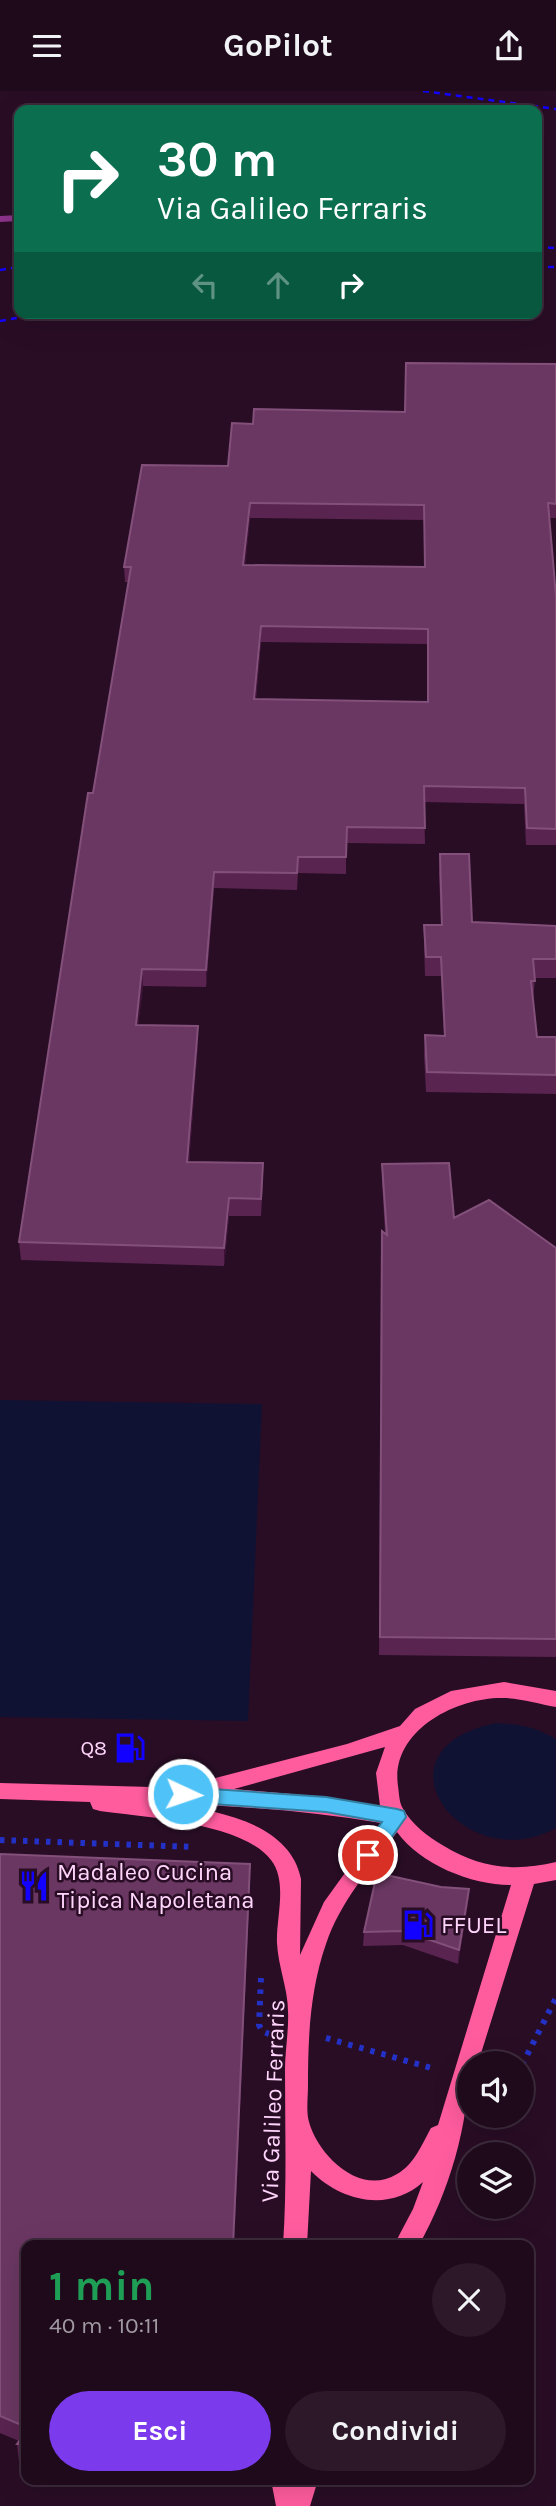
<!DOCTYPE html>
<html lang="it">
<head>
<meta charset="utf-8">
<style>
	:root { --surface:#1f0a1c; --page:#2c1829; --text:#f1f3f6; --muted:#a19aa3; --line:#3c2b3b; --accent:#7c3aed }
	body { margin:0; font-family:Karla,sans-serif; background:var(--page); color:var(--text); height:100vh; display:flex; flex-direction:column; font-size:26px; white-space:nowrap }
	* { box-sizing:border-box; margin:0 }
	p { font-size:23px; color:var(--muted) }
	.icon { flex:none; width:38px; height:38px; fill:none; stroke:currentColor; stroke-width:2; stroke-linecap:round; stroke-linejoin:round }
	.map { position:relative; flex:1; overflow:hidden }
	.side { position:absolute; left:21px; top:2149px; width:513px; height:245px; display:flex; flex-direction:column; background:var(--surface); border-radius:14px; box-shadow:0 7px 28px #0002,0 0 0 2px var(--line) }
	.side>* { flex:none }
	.guide { position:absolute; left:14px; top:14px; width:528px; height:214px; border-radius:14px; box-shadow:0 7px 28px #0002,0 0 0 2px var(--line); background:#0b6e4f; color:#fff; overflow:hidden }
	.tools { position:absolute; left:457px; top:1960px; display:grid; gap:14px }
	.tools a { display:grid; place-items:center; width:77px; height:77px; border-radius:50%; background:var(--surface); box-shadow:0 7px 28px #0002,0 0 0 2px var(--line); font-size:35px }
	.pin { position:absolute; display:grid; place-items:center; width:60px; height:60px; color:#fff; margin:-30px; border:4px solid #fff; border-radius:50%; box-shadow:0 2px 7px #0007 }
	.me { position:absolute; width:77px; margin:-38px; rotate:93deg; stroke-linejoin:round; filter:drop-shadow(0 0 5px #0008) }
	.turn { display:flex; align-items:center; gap:24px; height:147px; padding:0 28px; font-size:32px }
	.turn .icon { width:91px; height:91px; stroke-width:2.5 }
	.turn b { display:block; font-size:49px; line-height:60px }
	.lanes { display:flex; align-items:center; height:66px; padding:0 28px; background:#0003; justify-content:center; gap:35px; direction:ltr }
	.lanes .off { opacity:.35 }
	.round { display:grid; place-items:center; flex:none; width:74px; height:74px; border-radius:37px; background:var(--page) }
	.headline { display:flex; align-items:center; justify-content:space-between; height:119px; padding:0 28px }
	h1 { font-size:42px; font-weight:700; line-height:52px; color:#1e9e55 }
	.button { display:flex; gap:14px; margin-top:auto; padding:14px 28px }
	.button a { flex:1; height:80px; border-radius:42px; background:var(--accent); color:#fff; font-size:28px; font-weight:700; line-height:80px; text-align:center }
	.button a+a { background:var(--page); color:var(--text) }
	header { display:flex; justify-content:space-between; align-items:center; height:91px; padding:0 28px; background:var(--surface); font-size:32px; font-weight:700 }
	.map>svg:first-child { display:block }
	.green { fill:#101234 }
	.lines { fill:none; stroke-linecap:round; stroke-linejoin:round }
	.path { stroke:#2331c6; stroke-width:6; stroke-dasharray:4.5 7; stroke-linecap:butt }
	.minor { fill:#8d348c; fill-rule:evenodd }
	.major { fill:#ff5c9e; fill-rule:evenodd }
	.rail { stroke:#1301ff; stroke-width:2.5; stroke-dasharray:6 5; stroke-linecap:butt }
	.wall { fill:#592450; fill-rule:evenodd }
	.shaded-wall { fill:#3e1337 }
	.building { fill:#6a3762; stroke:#82507a; stroke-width:2; fill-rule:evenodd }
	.route { fill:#4fc3f7; stroke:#337fa1; stroke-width:2 }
	.labels { text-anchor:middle; stroke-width:5; stroke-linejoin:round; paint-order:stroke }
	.poi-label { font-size:21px; fill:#ffd5fb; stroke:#290d25; text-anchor:end }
	.near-poi-label { font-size:24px; fill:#ffd5fb; stroke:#290d25; text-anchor:start }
	.near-street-label { font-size:24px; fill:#ffd5fb; stroke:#290d25 }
</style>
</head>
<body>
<header><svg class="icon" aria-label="menu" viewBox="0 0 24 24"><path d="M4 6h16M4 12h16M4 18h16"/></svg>GoPilot<svg class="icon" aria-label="share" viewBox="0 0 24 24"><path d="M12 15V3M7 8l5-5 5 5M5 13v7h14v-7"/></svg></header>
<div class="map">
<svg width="556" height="2415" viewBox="0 0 556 2415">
	<rect width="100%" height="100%" fill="#290d25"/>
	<path class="green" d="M0,1309L262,1313L248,1630L0,1626Z
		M496,1632C519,1633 536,1636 556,1648V1737C464,1788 366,1659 496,1632Z"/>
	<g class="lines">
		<path class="path" d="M0,1749L195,1756
			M261,1887L259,1934L262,1940L269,1943
			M326,1947L435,1978
			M522,1974L556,1907"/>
		<path class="minor" d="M19,124V130L0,131V125Z"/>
		<path class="major" d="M504,1591L556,1600V1616C539,1613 520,1607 503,1607C456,1606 390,1640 398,1695C399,1701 399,1710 402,1716C412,1734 427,1745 444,1755C480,1777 515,1781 556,1771V1789L534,1793L478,1972H469C469,2034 449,2101 419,2154H394L413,2118L423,2091C389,2122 340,2110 311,2080L307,2154H283C287,2096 285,2037 285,1979C285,1959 289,1939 288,1920C288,1898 278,1875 277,1852C276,1826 288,1791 271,1769C244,1732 143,1726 100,1720L93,1718L90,1711L0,1708V1692L190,1697L193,1693L200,1691L347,1653L400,1635L415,1618L451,1600ZM385,1656L376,1682L380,1715L326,1706L234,1698ZM171,1713C242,1715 311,1720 381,1732L324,1811L300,1864L301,1788C290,1732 218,1720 171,1713ZM397,1741C421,1774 472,1794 511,1794L438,2034L431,2037C422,2053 414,2074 397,2083C360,2106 318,2064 309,2031C306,2021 308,2006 308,1994C308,1946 310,1899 326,1853C340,1811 371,1776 397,1741Z
			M271,2389H318L310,2415H276Z"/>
		<path class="rail" d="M423,0L556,18
			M537,156L556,157
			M537,176H556
			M0,179L19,176
			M0,230L45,222"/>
	</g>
	<path class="wall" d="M556,273V427H549L556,505V754H526L524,713L424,711L425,753L346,752V783L298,782L297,799L214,797L206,896L143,895L138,934L198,935V952L189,1071L263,1090L261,1125H229L224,1175L21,1169L19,1151L128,491H125L124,476L228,375L253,333L405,321ZM250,427L424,429V476L245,474ZM261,551L427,553V611L256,608Z
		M440,763L472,831L556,835V887H535L533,910L537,946H556V1003L426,1001L424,964L425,944L444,945L441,885H425L424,853V834H441L439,782Z
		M382,1073L454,1127L556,1157V1566L379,1564L381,1158L385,1142L382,1090Z
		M0,1763L250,1773V1791L234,2154H26V2371H19L17,2353L19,2350L0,2342Z
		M441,1796L469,1798L468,1812L458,1873L403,1854L363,1855L364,1841Z"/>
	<path class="shaded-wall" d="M250,412V427L244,489L243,474Z
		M261,535V551L254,624V608Z
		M214,781V797L206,896V879Z
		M142,878L143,895L136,951V934Z
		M198,935V952L188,1089L187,1071Z
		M229,1107V1125L224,1175V1157Z
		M250,1773V1791L234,2154H233Z
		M469,1798L468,1812L458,1873L459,1859Z"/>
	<path class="building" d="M406,272L556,273V413L548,412L556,505V738L527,737L525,697L424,695L425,737L347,736L346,766H298L297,782L214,781L206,879L142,878L136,934L198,935L187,1071L263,1072L261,1108L229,1107L224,1157L19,1151L88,702H93L131,476H124L142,374L228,375L232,332L253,333L254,318L405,321ZM250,412L424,414L425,476L243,474ZM261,535L428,538V611L254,608Z
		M440,763H469L472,831L556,835V868H533L535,890H531L537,946H556V984L427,981L425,944L445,945L441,866H426L424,834H442Z
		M449,1072L454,1127L489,1109L556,1157V1548L380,1546L382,1140L387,1144L382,1073Z
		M0,1763L250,1773L233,2154H26V2336L0,2325Z
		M377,1782L441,1796L469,1798L459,1859L404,1840L364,1841Z
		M26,2340V2353H17Z"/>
	<path class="route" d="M183,1696L326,1706L397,1718L404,1720L406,1726L375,1770L368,1772L361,1770L358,1764L382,1731L326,1721L183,1711L176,1709L174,1703L176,1698Z"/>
	<defs>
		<g id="fuel-bare" transform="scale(2.415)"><path d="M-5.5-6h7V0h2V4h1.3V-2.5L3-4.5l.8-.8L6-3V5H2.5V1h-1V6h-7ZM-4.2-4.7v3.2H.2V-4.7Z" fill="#1301ff" stroke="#290d25" stroke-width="2.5" paint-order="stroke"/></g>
		<g id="restaurant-bare" transform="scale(2.415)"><path d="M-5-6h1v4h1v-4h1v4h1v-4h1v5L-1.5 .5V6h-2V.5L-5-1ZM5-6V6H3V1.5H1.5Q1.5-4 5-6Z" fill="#1301ff" stroke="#290d25" stroke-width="2.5" paint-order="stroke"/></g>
	</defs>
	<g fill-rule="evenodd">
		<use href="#fuel-bare" x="130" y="1657"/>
		<use href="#restaurant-bare" x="34" y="1795"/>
		<use href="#fuel-bare" x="418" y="1834"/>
	</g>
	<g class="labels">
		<g class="poi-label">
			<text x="107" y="1664">Q8</text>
		</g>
		<g class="near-poi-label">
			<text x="57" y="1789">Madaleo Cucina<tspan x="57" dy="28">Tipica Napoletana</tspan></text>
			<text x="441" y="1842">FFUEL</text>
		</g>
		<g class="near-street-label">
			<text transform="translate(273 2010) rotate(-88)" y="8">Via Galileo Ferraris</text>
		</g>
	</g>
</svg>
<div class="tools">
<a><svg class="icon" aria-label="sound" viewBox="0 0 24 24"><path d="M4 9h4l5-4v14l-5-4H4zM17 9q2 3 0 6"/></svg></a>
<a><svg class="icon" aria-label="layers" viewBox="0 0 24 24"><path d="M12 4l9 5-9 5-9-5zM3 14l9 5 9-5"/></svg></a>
</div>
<div class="pin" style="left:368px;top:1764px;background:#d93025"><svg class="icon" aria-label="arrive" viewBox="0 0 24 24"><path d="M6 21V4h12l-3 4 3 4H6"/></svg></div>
<svg class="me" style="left:183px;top:1703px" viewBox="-20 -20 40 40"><circle r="17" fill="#4fc3f7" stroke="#fff" stroke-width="3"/><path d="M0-11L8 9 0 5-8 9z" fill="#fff"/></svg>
<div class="guide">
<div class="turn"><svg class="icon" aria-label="right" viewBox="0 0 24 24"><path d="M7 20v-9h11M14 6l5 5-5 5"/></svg><div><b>30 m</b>Via Galileo Ferraris</div></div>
<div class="lanes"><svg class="icon off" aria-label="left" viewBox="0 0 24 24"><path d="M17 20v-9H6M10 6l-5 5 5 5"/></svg><svg class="icon off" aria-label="ahead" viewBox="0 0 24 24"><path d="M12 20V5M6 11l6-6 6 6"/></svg><svg class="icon" aria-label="right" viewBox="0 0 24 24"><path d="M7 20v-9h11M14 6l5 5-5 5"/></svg></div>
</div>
<section class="side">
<div class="headline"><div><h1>1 min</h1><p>40 m · 10:11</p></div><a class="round"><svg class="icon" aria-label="close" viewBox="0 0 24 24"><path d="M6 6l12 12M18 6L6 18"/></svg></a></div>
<div class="button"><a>Esci</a><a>Condividi</a></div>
</section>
</div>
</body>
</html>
